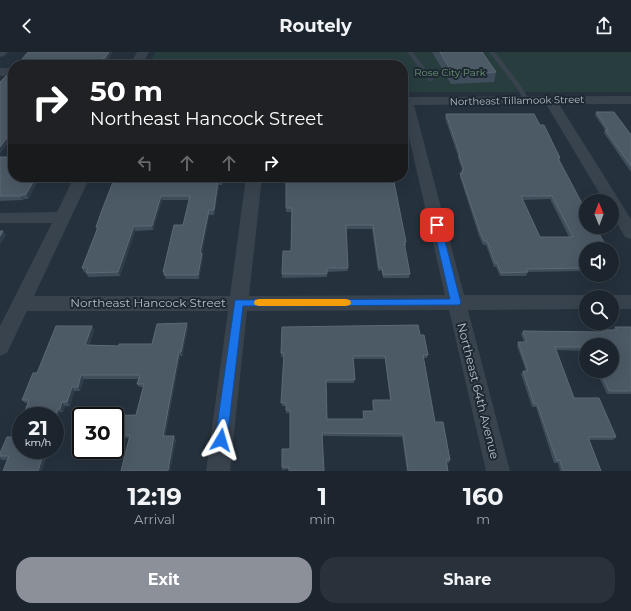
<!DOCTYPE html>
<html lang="en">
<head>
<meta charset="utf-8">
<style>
	:root { --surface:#1c252e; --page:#29313a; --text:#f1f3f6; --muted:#a0a5aa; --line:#3a424a; --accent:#8c9099 }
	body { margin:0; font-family:Montserrat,sans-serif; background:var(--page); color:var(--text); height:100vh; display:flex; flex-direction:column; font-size:15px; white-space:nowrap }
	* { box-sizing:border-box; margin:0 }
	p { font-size:13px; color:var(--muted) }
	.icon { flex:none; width:22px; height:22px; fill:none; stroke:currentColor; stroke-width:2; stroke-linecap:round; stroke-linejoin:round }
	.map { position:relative; height:419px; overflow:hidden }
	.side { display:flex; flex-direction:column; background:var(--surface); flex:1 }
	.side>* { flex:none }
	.top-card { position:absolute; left:8px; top:8px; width:400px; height:122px; border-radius:16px; box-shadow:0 4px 16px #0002,0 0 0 1px var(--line); background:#202124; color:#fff; overflow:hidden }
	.needle { width:26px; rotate:359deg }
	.controls { position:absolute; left:579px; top:142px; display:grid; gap:8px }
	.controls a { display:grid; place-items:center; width:40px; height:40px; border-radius:50%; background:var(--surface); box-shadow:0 4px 16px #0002,0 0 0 1px var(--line); font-size:20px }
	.speed { position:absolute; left:12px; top:355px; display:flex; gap:8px; font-size:20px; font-weight:700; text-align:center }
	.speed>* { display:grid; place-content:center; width:52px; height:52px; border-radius:50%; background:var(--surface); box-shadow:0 4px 16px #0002,0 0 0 1px var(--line); line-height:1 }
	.speed small { font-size:10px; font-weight:400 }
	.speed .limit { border:2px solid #111; border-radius:6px; background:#fff; color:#111 }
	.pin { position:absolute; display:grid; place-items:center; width:34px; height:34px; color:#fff; margin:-17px; border-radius:8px; box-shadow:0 2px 6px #0006 }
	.me { position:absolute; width:44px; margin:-22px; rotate:7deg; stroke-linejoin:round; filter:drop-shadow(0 0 3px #0008) }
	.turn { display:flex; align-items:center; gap:14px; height:84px; padding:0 16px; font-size:18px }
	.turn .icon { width:52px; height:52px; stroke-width:2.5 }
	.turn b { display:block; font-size:28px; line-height:34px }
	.lanes { display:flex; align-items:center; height:38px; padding:0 16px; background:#0003; justify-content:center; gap:20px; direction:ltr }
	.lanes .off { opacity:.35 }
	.eta { display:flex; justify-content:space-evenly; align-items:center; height:68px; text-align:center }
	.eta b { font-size:24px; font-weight:700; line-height:28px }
	.button { display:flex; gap:8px; margin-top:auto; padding:8px 16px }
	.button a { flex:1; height:46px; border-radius:16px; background:var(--accent); color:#fff; font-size:16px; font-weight:700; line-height:46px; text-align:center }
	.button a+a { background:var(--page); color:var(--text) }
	header { display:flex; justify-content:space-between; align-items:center; height:52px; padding:0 16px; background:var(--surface); font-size:18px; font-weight:700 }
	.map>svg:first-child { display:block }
	.green { fill:#273d3e }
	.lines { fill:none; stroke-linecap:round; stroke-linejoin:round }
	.lane { fill:#39434d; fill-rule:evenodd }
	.street { fill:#39434d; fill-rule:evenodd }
	.wall { fill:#404d5a; fill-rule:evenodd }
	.shaded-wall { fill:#303d4a }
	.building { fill:#4c5a66; stroke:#5d6975; fill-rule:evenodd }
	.route { fill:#1a73e8; stroke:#114b97 }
	.slow { fill:#f59e0b }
	.labels { text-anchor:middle; stroke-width:4; stroke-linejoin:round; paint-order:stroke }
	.far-park-label { font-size:10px; fill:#6d9873; stroke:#1e2832 }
	.far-street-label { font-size:10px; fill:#b5bec8; stroke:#1e2832 }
	.street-label { font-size:12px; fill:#b5bec8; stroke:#1e2832 }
</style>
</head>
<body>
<header><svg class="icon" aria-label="back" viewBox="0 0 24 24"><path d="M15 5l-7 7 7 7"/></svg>Routely<svg class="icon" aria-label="share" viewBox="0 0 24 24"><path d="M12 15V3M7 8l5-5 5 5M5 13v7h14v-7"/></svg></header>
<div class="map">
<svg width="631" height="419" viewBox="0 0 631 419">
	<rect width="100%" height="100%" fill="#25313d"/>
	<path class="green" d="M155,0H631V40H403V13H149Z"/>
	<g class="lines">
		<path class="lane" d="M407,0H413L433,27V29H429Z
			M489,0H495L521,34L530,49L529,50H525L516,35Z"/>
		<path class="street" d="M0,0H8L4,4L0,5Z
			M137,0H149L142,13H130Z
			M0,16H13V24H0Z
			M631,44V52H559L631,167V187L625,185L612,163V149H604L546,52L414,53L464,243H586L593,245H586V257L468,258L510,419H486L449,258L247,259L230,419H206L228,259H27L7,301L0,304V274L52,171H0V161L57,160L74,125H90L34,244H230L246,125H262L249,244L445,243L403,59V45Z
			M612,243H631V257H612V245H605Z"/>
	</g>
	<path class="wall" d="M28,0H112L107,10H104Z
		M432,0H482L496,20L494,30L451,32Z
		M596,60L631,83V120L604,81L605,78L595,63Z
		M446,62L540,73L560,106L559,108L586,197V220L585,219L528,220L526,224H500L496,215H494L486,193H483L479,184L460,125L462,118L458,106V104L445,66ZM550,147L569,185H540L523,148Z
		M0,105L13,125H40L28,147H24L23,148L0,149Z
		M115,125H224L222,133H219L214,163H209L202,201L203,205L199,227H166L163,220L183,173L189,148H162L153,178L135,179L120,224L88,225L86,220H84L82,216L97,178L96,175Z
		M286,125L406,190V194H405L410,222L409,226H383L382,219H378L372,177H346L348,219L327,220V225L282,226V222L291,199L292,160H286Z
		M612,205L616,212L614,216L616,221L614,224L588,225L587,223H612Z
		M92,274L94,278L89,293L119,294L152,292L188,275L182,304H180L165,384L176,387L170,419H121L129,386L115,387V364L136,363L143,335H139L137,332L139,327H84L80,339H74L70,354H65L63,360H60L28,351H25L22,348L37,321Z
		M615,275H631V342H607L596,319H612L586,293V299L556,298L574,346L616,385L613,388H589L601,419H560L558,411H554L536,355H532L521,322L523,319H526L517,294L518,290H524L521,282L523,279L602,280V278H613Z
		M420,283L428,303L427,306H423L435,370L450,408L449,411H447L448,419H407L402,385L322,384L289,417L282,418V415L290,397V361H286V354H282L284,305H281V301ZM353,307H385L390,348H373L372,351L373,359H363V367H327L326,331H354Z
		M15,385L45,405L46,407L2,408L0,406V401Z"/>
	<path class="shaded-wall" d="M109,0H112L107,10L105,6Z
		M103,6L104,10L103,13H99Z
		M13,77V84L0,102V95Z
		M36,125H40L28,147L26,142Z
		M222,125H224L222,133L221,129Z
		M218,129L219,133L214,163V158Z
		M21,143L24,147L23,148L21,144Z
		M161,144L162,148L153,178L152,174Z
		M209,158V163L201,205L200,201Z
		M134,174L135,179L120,224L118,220Z
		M3,179L6,183L0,193V184Z
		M202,201L203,205L199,227L198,223Z
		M187,271L188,275L182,304L181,300Z
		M92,274L94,278L87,297L85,293Z
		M179,300L180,304L164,387L163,384Z
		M81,323L84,327L80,339L78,335Z
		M72,335L74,339L70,354L67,350Z
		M62,350L65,354L63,360L60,357Z
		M58,357L60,360L55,376V365Z
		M174,384L176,387L170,419H169L168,418Z
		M44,398H48L45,405L46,407L42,419H38Z"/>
	<path class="building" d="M28,0H109L105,6H103L99,13H17Z
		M440,0H482L496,20L453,22Z
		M13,18V77L0,95V30L5,25L12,21Z
		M596,60H614L631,83V114L605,78H608Z
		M446,62H534L540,73H544L560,106H558L586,159V175H595L608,197H586V216L526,217L528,220L501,221L497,211H495L487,189H484L480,180L460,121H463L462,118H464L459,103H460ZM521,144H552L573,185H540Z
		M0,105H13V125H36L26,142L21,143V144H0Z
		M115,125H222L221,129H218L214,158H209L200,201H202L198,223H164L165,220H163L174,173H183L190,144H161L152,174H134L118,220L86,221L88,216H82L98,175H96L102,158Z
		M286,125H393L406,190H404L410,222L383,223L382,216H379L373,173H346L348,216H327V222H282L283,199H291L292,156H286Z
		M0,179H3L0,184Z
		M612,205L616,212H612Z
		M612,213L616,221H612Z
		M187,271L181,300H179L163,384H174L168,418H166V419H121L130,383H115V364H96L136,363L144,332H137L140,323H81L78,335H72L67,350H62L60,357H58L55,365V364H23L29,348H22L33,321H37L56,274H92L85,293L119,294V292H152L157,272Z
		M418,273L420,283H424L428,303H423L435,370H443L450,408H446L448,419H408L403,382L322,381L324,419H289V415H282V397H290V358H286V351H281L284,301H281L282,275ZM353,304H385L391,348H373L374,359H363L364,367H327L326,328H355Z
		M615,275H631V339H609L600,319H612V293H586V295H555L574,346H599L616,385H588L601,419H563L560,408L557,409L537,352H534L523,319H528L518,290H527L523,279L603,280L602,278H617Z
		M21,369V398H44L42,403H43L38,419H3L9,404H0V401L7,385H15Z"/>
	<path class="route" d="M437,170L441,173L461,251L459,253L243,254L227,388L226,392L221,394L217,392L215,388L235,248L450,247L433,173Z"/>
	<path class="slow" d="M259,247H346L350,248L351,251L350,253L346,254H259L255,253L254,251L255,248Z"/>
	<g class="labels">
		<g class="far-park-label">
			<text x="450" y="24">Rose City Park</text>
		</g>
		<g class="far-street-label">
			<text transform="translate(517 48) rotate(-1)" y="4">Northeast Tillamook Street</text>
		</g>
		<g class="street-label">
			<text x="148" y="255">Northeast Hancock Street</text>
			<text transform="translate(478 339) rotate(76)" y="4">Northeast 64th Avenue</text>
		</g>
	</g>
</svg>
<div class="controls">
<a><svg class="needle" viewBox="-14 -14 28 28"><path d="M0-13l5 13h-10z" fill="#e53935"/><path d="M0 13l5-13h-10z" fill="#a0a5aa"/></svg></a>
<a><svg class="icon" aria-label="sound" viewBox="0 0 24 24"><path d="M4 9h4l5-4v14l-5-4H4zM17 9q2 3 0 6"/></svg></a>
<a><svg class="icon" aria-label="search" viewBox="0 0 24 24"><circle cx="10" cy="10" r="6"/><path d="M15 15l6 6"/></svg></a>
<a><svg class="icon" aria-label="layers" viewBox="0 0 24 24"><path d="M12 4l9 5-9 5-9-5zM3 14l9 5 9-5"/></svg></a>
</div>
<div class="speed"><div>21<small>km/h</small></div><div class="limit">30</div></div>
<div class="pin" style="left:437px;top:173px;background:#d93025"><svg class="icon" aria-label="arrive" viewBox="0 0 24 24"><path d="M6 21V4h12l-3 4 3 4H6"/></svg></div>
<svg class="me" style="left:221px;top:388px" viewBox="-20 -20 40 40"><path d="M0-17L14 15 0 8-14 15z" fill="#1a73e8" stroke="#fff" stroke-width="4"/></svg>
<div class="top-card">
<div class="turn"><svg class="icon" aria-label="right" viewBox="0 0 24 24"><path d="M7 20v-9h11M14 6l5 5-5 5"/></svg><div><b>50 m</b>Northeast Hancock Street</div></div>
<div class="lanes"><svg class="icon off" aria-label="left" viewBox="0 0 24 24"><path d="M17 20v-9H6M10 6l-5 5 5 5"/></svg><svg class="icon off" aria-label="ahead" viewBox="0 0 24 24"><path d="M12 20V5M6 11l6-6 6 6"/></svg><svg class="icon off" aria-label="ahead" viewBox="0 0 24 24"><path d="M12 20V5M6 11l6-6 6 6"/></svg><svg class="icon" aria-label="right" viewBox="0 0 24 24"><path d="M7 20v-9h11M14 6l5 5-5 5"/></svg></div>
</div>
</div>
<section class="side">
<div class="eta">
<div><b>12:19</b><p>Arrival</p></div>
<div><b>1</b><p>min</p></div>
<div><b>160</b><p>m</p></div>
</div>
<div class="button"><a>Exit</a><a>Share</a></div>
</section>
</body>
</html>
